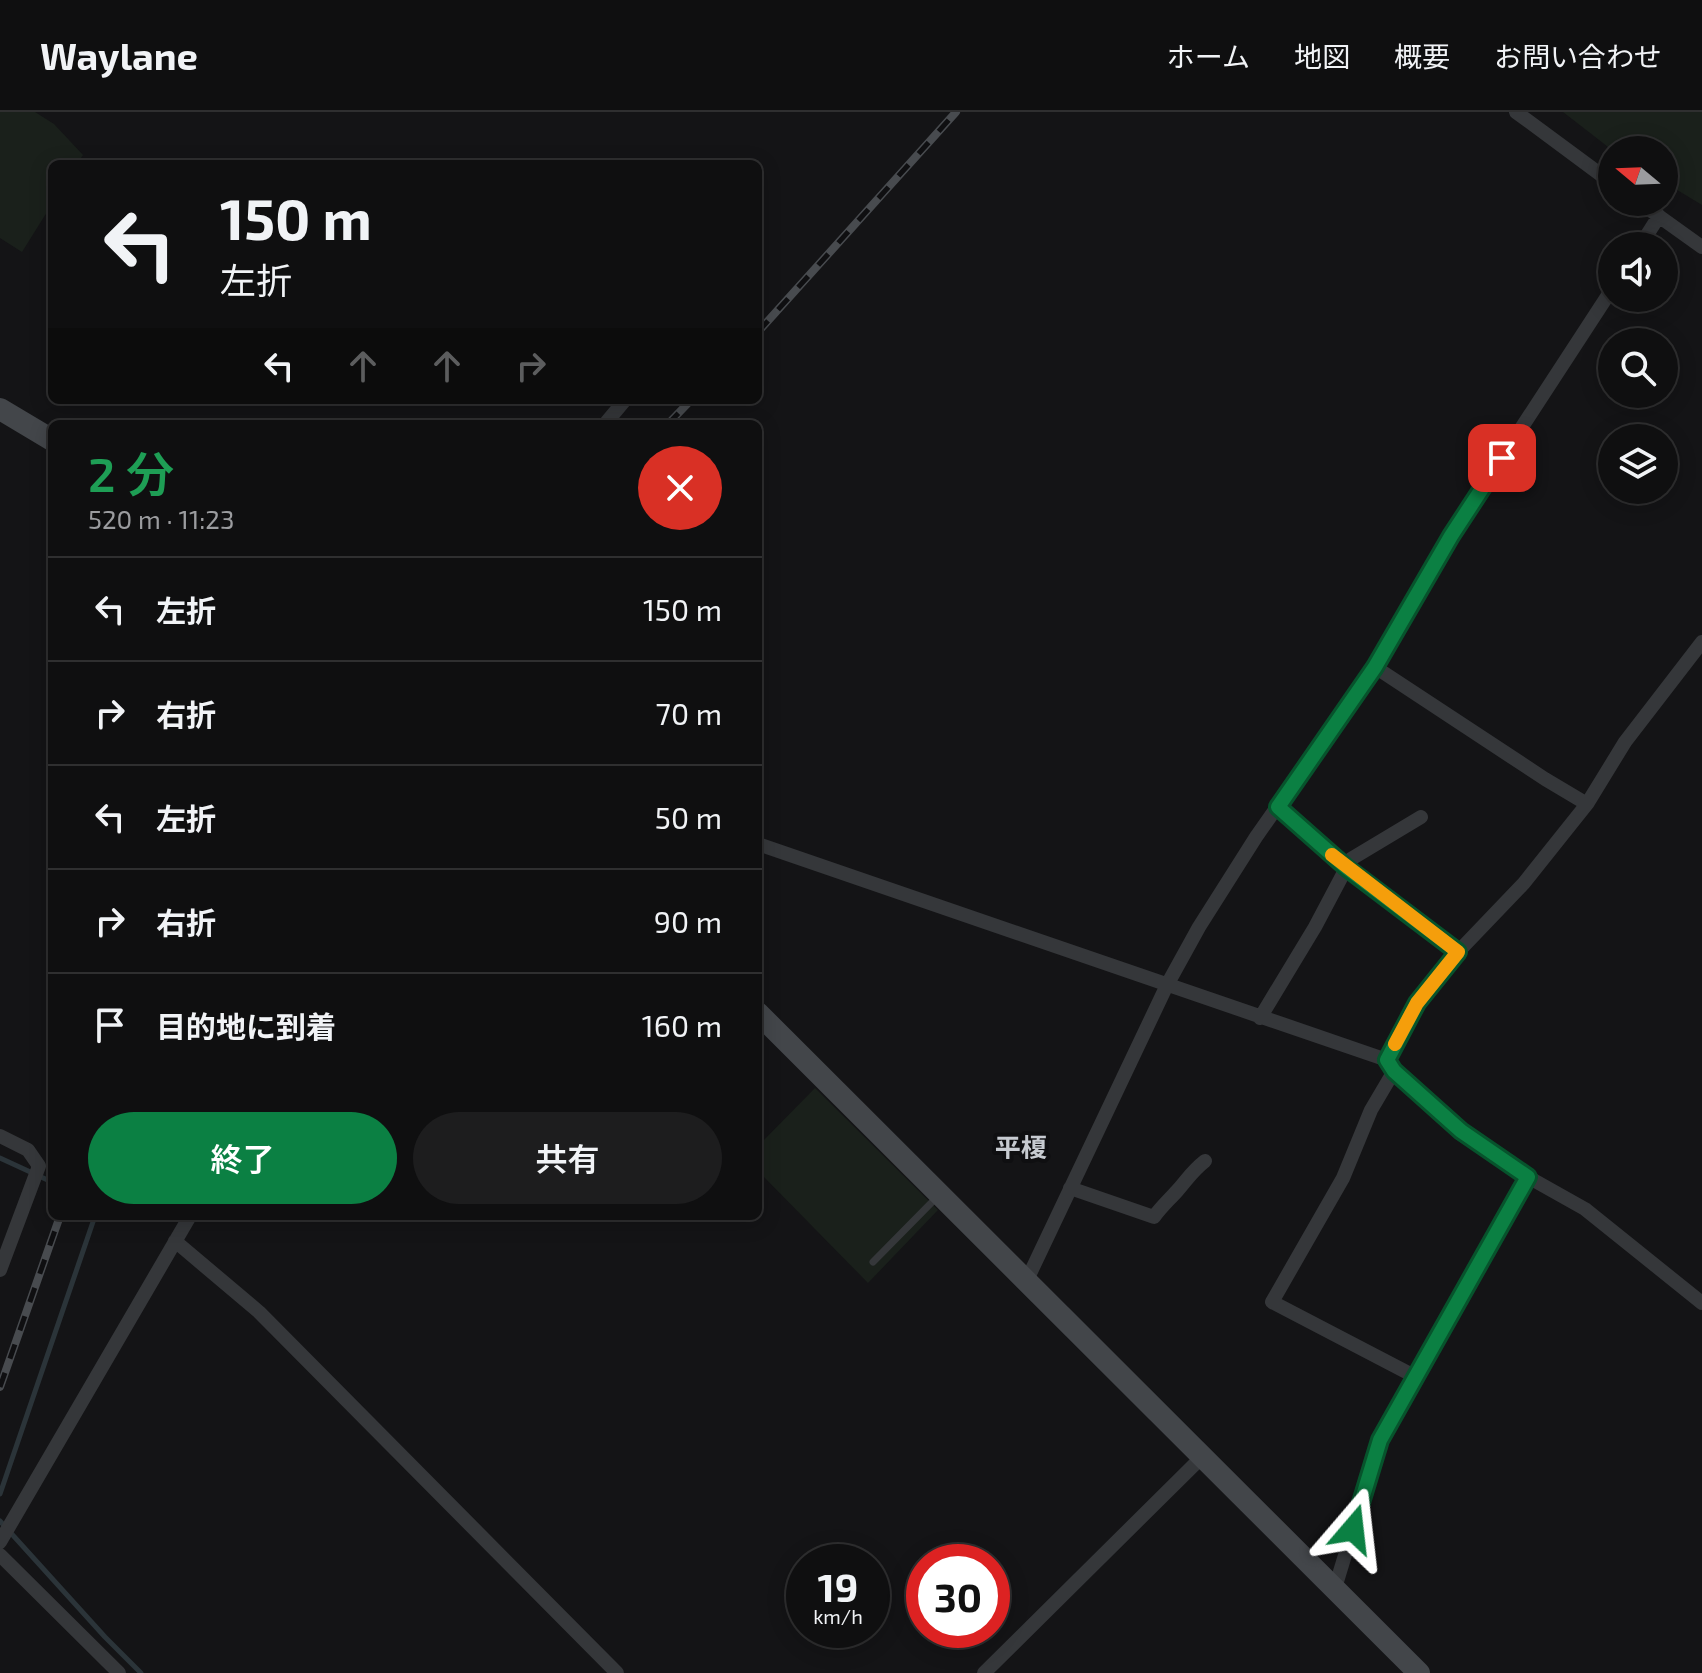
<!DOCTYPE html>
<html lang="ja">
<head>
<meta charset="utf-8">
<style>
	:root { --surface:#0f0f10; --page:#1d1d1e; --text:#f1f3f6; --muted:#9b9c9f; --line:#2f2f30; --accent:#0b8043 }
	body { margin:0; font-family:"Exo 2","Noto Sans JP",sans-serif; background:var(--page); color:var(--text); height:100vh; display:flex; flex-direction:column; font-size:30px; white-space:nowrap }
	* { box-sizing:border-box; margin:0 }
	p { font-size:26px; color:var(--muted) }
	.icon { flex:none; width:44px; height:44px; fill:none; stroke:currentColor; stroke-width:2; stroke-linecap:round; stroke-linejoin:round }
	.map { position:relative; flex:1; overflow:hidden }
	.drawer { position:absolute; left:48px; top:308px; width:714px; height:800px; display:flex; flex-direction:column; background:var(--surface); border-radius:12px; box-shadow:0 4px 20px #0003,0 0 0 2px var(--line) }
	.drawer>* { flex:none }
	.hud { position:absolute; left:48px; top:48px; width:714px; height:244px; border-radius:12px; box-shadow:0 4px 20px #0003,0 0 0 2px var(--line); background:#0f0f10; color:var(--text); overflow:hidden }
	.needle { width:52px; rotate:289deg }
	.tools { position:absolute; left:1598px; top:24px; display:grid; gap:16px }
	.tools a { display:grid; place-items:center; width:80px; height:80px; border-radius:50%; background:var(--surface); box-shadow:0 4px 20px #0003,0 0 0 2px var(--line); font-size:40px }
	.speed { position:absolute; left:786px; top:1432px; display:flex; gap:16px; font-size:40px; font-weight:700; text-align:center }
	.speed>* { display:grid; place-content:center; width:104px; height:104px; border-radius:50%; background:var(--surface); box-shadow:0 4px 20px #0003,0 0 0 2px var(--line); line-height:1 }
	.speed small { font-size:20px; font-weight:400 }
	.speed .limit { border:12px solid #d22; background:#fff; color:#111 }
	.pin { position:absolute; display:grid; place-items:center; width:68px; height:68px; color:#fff; margin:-34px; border-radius:16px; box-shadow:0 4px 12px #0006 }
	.me { position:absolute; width:88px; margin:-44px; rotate:17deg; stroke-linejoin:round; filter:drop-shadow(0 0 6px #0008) }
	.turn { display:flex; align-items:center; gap:28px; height:168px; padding:0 40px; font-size:36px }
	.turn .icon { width:104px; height:104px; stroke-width:2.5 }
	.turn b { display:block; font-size:56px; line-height:68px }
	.lanes { display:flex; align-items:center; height:76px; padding:0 40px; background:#0003; justify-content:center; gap:40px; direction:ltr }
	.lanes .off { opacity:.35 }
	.round { display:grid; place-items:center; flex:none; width:84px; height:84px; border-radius:42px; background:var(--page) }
	.head { display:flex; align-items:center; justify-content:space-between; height:136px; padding:0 40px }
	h1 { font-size:48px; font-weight:600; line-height:60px; color:#1e9e55 }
	.action { display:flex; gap:16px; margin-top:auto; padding:16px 40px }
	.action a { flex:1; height:92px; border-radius:48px; background:var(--accent); color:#fff; font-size:32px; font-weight:600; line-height:92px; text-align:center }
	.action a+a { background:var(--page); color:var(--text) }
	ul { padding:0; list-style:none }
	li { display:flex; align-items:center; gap:24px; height:104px; padding:0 40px; border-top:2px solid var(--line) }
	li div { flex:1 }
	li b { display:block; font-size:30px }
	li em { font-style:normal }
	header { display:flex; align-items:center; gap:48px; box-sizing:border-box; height:112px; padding:0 40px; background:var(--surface); border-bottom:2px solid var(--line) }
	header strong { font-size:38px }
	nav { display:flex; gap:44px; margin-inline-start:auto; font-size:28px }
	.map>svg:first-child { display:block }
	.green { fill:#1a201b }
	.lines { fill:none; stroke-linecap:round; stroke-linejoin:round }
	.stream { stroke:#2b3439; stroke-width:5 }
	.lane { stroke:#35373a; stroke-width:7 }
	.street { stroke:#35373a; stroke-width:14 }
	.secondary { stroke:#43464a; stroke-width:22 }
	.rail-casing { stroke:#484b4f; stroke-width:8 }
	.rail { stroke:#0f0f11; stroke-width:5; stroke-dasharray:15; stroke-linecap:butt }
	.route-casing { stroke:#07532c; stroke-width:20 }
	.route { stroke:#0b8043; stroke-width:14 }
	.slow { stroke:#f59e0b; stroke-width:14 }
	.labels { text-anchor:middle; stroke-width:8; stroke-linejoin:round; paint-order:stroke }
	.neighbourhood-label { font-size:26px; font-weight:bold; fill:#c7cbd1; stroke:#0f0f11 }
</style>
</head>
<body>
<header>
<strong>Waylane</strong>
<nav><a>ホーム</a><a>地図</a><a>概要</a><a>お問い合わせ</a></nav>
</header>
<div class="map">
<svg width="1702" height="1561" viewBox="0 0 1702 1561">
	<rect width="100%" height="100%" fill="#141416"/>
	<path class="green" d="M0,0H35L54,12L83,43L77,52H52V92L22,140L0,126Z
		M1563,0H1702V93L1664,70V38H1612Z
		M815,976L938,1098L868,1171L758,1059V1034Z"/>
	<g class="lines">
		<path class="stream" d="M0,1046L52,1070
			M0,1382L95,1104
			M0,1409L105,1525L141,1561"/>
		<path class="lane" d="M873,1150L938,1084"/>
		<path class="street" d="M1516,0L1612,71
			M1639,90L1702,135
			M1640,134L1659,104
			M605,312L625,288
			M1375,555L1545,667L1587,692
			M1278,695L1347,756L1458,840
			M758,732L1387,948L1394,959L1461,1019L1528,1065L1585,1097L1702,1191
			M1260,906L1315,815L1351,747L1421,705
			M1387,948L1417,891L1458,840L1524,771L1587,692L1625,630L1702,530
			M1394,959L1371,998L1343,1066L1272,1190L1416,1265
			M0,1024L28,1038L39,1054L0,1158
			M1070,1076L1154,1105C1161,1095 1169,1088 1177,1079C1188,1067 1191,1060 1205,1049
			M175,1129L259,1200L617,1561
			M1026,1170L1167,873L1199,815L1256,725L1375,555L1451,424L1612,177
			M0,1430L190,1104
			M0,1443L119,1561
			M1335,1476L1380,1328L1528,1065
			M984,1561L1202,1345"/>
		<path class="secondary" d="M0,297L52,328
			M758,901L1419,1561"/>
		<g class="rail-casing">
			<path id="rail" d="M758,220L956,0
				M668,312L691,288
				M0,1275L60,1104"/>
		</g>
		<use href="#rail" class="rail"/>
	</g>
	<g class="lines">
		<g class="route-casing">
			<path id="route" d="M1353,1417L1380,1328L1528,1065L1461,1019L1394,959L1387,948L1417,891L1458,840L1347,756L1278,695L1375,555L1451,424L1502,346"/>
		</g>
		<use href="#route" class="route"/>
		<path class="slow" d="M1332,743L1458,840L1417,891L1395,932"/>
	</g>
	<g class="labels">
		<g class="neighbourhood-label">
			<text x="1021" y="1045">平榎</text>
		</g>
	</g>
</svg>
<div class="tools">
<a><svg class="needle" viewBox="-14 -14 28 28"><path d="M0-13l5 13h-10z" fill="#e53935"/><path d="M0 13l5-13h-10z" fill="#9b9c9f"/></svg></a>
<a><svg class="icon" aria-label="sound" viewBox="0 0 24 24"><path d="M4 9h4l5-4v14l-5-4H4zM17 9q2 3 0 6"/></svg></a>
<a><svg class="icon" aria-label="search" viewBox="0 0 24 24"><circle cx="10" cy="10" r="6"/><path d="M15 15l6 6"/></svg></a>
<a><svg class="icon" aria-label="layers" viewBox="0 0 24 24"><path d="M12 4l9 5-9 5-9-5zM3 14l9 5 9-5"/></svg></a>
</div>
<div class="speed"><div>19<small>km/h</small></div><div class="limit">30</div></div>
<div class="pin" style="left:1502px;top:346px;background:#d93025"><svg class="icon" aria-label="arrive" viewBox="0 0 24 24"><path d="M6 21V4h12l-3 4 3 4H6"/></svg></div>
<svg class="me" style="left:1353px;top:1417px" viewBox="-20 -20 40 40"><path d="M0-17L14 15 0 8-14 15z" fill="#0b8043" stroke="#fff" stroke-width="4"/></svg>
<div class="hud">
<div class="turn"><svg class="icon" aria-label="left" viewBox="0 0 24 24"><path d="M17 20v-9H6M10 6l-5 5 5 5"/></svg><div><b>150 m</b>左折</div></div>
<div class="lanes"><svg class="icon" aria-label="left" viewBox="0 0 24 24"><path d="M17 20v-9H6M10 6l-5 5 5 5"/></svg><svg class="icon off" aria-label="ahead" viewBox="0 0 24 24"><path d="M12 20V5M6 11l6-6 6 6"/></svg><svg class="icon off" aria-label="ahead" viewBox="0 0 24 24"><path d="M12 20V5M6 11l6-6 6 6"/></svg><svg class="icon off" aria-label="right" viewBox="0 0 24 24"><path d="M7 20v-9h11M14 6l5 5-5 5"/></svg></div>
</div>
<section class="drawer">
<div class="head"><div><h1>2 分</h1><p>520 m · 11:23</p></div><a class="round" style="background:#d93025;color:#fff"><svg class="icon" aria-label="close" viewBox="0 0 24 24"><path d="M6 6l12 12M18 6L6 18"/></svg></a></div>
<ul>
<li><svg class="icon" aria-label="left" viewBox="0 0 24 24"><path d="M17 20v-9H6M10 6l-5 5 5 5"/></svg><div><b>左折</b></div><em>150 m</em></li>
<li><svg class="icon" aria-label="right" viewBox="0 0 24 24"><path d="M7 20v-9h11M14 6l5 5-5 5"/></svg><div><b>右折</b></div><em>70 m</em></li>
<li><svg class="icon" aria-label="left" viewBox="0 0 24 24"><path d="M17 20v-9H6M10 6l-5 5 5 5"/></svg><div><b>左折</b></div><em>50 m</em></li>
<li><svg class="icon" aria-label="right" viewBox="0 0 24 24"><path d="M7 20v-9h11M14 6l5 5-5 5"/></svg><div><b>右折</b></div><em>90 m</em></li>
<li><svg class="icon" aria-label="arrive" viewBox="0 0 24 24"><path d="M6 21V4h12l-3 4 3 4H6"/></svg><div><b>目的地に到着</b></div><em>160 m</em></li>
</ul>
<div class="action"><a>終了</a><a>共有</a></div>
</section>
</div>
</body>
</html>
